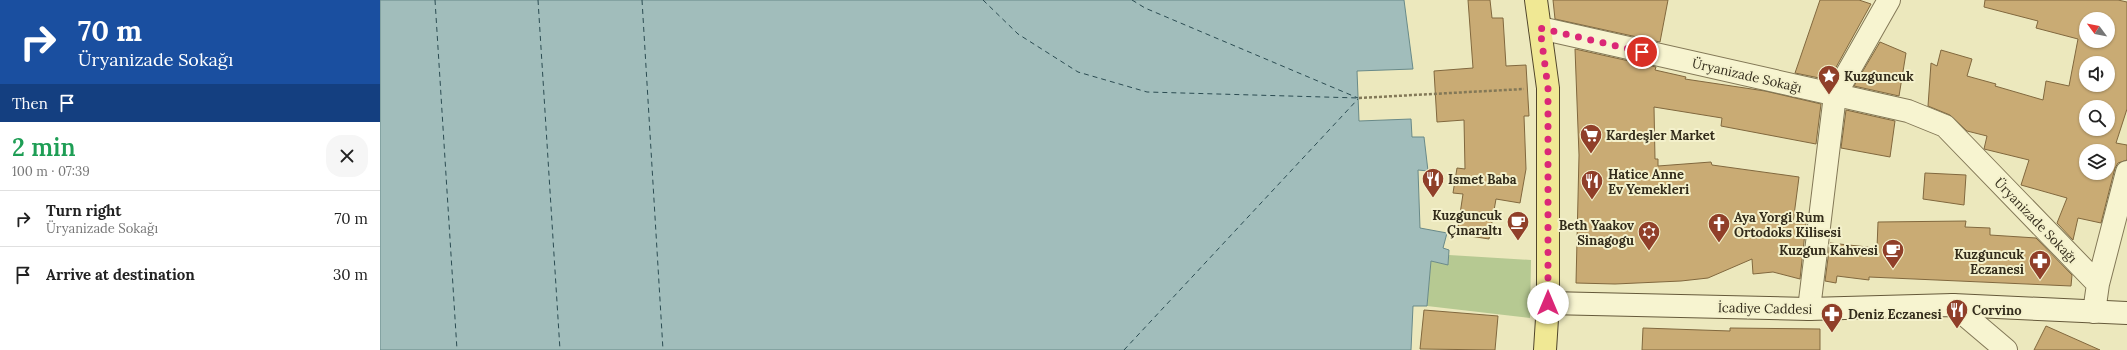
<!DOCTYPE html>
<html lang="en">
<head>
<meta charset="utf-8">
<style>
	:root { --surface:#fff; --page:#f6f6f6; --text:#222; --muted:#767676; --line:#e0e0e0 }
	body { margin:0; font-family:Lora,serif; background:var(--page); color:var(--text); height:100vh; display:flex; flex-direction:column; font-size:15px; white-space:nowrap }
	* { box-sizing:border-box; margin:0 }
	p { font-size:13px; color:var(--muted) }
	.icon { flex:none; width:22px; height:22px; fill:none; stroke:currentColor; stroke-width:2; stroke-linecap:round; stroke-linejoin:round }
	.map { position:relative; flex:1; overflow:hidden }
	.panel { display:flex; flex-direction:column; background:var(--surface); width:380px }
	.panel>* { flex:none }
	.guide { background:#1a4fa0; color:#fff; overflow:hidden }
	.needle { width:26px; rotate:302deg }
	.tools { position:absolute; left:1699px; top:12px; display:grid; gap:8px }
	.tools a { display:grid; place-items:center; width:36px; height:36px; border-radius:50%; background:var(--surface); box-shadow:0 1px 3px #0004; font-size:20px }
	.pin { position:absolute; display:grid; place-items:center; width:34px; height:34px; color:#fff; margin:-17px; border:2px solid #fff; border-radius:50%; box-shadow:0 1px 4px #0007 }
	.me { position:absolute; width:44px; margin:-22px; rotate:0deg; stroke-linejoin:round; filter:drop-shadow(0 0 3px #0008) }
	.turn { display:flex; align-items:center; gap:14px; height:84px; padding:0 12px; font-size:18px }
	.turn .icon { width:52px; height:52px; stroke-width:2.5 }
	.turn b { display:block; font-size:28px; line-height:34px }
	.then { display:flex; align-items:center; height:38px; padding:0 12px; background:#0003; gap:8px; font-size:15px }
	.round { display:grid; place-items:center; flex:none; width:42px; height:42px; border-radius:16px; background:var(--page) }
	.summary { display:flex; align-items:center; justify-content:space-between; height:68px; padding:0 12px }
	h1 { font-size:24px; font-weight:600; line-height:30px; color:#1e9e55 }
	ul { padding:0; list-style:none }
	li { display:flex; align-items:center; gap:12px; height:56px; padding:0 12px; border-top:1px solid var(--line) }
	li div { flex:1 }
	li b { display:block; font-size:15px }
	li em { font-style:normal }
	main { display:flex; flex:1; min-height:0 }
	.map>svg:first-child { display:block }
	.green { fill:#b6c992 }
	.water { fill:#a1bdbb; stroke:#698a89 }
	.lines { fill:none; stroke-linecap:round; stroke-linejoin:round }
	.ferry { stroke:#2b4c52; stroke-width:1; stroke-dasharray:5 4; stroke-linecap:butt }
	.building { fill:#c9ab74; stroke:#81683e; fill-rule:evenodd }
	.street-casing { stroke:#837857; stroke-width:24 }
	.secondary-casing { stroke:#65593a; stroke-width:24 }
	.primary-casing { stroke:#50452b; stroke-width:24 }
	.path { stroke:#837857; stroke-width:2.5; stroke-dasharray:3 2; stroke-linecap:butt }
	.street { stroke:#f7f4d0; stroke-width:22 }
	.secondary { stroke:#f7f4d0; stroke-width:22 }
	.primary { stroke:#f0e894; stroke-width:22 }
	.route { stroke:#db2777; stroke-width:7; stroke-dasharray:0 12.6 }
	.labels { text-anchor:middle; stroke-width:4; stroke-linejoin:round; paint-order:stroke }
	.street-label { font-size:13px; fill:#332c1b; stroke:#f4f1cc }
	.poi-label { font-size:13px; font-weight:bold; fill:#332c1b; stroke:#f4f1cc; text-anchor:start }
</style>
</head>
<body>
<main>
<section class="panel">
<div class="guide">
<div class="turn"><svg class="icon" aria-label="right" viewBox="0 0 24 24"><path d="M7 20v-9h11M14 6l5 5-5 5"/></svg><div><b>70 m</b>Üryanizade Sokağı</div></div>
<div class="then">Then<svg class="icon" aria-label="arrive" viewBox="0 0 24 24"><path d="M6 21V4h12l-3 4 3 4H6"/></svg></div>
</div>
<div class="summary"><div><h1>2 min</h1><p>100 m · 07:39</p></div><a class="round"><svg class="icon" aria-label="close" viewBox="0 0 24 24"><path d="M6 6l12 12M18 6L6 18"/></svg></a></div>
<ul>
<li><svg class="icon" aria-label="right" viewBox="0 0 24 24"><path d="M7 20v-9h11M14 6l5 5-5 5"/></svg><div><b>Turn right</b><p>Üryanizade Sokağı</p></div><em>70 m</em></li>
<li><svg class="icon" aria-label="arrive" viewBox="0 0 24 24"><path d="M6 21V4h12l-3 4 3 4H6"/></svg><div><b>Arrive at destination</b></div><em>30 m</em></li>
</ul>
</section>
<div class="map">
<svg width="1747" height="350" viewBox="0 0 1747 350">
	<rect width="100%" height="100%" fill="#ece8bd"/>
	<path class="green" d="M1069,255L1151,260L1150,318L1047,306L1051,261L1068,265Z"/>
	<path class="water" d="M0,0H1024L1033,69L977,71L979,121L1031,119L1032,137H1044L1048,171L1038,170L1040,228L1067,233L1063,248L1069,250L1068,265L1051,261L1047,306H1033L1031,350H0Z"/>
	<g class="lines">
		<path class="ferry" d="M55,0L77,350
			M158,0L180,350
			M262,0L283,350
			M603,0L638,34L698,72L767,92L979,98
			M752,0L765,8L978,98
			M744,350L978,99"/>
	</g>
	<path class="building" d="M1088,0H1110L1112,18H1123L1126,66L1146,65L1149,116H1144L1146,169L1140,203L1116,199L1109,239L1077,234L1083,194L1073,193L1077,168L1085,169L1084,120L1057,122L1054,71L1093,68Z
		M1173,0H1288L1280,42L1175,19Z
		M1440,0H1479L1491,4L1449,80L1415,73Z
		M1605,0H1738L1747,2V109L1736,143L1747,145V160L1738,163L1735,168L1721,223L1698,218L1693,240L1677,223L1687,198L1641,185L1649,160L1604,149L1607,136L1587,131L1570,115L1548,106L1551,63L1557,66L1561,50L1592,59L1587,76L1616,84L1615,86L1663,100L1666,81L1689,86L1698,39L1656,28L1658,21L1604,7ZM1706,19H1728V41H1706ZM1706,63H1728V85H1706ZM1706,107H1728V129H1706ZM1706,151H1728V173H1706Z
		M1500,42L1526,53L1519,96L1474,86Z
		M1195,49L1276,67L1275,70L1306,77L1305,79L1385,91L1441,104L1436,144L1341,126L1342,118L1274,107L1275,159H1278V166L1331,162L1332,165L1419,177L1413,223H1426L1420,279L1393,272L1373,274L1372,259L1328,278L1301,281L1235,284L1196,283L1199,155Z
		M1466,110L1515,121L1510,157L1461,148Z
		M1545,173L1586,175L1584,205L1543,199Z
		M1586,221L1585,227L1610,228V235L1656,238L1692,275L1691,286L1489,277V280L1457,276L1456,283L1445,281L1450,243L1497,248L1498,222Z
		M1044,310L1118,316L1115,350L1040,349Z
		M1666,326L1720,350H1654Z
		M1263,328L1350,331V328L1440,329V350H1262Z"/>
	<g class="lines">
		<g class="street-casing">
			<path id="street" d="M1160,28L1528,111L1565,126L1718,284L1714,312
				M1718,284L1747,172
				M1573,305L1626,350
				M1429,309L1455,95L1509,0"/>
		</g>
		<g class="secondary-casing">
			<path id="secondary" d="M1168,303L1429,309L1573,305L1747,313"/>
		</g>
		<g class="primary-casing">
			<path id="primary" d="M1156,0L1168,88V303L1165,350"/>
		</g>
		<path class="path" d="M979,98L1144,89"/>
		<use href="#street" class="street"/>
		<use href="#secondary" class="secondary"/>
		<use href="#primary" class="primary"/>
	</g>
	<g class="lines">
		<path class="route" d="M1168,303V88L1160,28L1262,52"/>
	</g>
	<defs>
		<g id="sight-pin" transform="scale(1.15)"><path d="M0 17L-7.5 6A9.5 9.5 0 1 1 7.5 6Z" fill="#903f29" stroke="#f4f1cc"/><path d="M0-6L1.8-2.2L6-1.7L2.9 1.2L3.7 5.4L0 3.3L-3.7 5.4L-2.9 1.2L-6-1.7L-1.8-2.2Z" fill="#fff"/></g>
		<g id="supermarket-pin" transform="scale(1.15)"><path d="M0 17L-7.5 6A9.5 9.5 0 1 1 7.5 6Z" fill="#903f29" stroke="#f4f1cc"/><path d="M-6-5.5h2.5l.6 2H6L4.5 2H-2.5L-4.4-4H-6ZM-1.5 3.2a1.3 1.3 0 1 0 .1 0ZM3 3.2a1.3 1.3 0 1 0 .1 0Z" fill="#fff"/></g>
		<g id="restaurant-pin" transform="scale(1.15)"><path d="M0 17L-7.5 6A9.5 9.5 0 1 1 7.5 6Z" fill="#903f29" stroke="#f4f1cc"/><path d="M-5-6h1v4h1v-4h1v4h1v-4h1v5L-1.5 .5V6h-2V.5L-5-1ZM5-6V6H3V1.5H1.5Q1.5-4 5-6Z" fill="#fff"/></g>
		<g id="cafe-pin" transform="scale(1.15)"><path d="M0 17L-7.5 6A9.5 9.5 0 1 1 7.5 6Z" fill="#903f29" stroke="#f4f1cc"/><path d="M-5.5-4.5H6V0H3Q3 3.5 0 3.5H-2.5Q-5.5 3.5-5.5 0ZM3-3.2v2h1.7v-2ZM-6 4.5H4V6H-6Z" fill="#fff"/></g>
		<g id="church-pin" transform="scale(1.15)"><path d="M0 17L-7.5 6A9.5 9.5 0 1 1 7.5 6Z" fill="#903f29" stroke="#f4f1cc"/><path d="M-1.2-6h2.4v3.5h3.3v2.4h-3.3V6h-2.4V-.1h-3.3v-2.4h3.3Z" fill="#fff"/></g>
		<g id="synagogue-pin" transform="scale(1.15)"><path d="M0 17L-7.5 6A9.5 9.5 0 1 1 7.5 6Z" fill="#903f29" stroke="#f4f1cc"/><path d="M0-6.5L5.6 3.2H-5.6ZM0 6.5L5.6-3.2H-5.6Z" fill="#fff"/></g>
		<g id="pharmacy-pin" transform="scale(1.15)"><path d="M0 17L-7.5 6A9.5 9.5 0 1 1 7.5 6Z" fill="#903f29" stroke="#f4f1cc"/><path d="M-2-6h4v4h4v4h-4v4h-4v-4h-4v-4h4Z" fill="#fff"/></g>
	</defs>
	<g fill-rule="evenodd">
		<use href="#sight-pin" x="1449" y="76"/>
		<use href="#supermarket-pin" x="1211" y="135"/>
		<use href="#restaurant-pin" x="1053" y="179"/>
		<use href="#restaurant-pin" x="1212" y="181"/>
		<use href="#cafe-pin" x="1138" y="222"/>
		<use href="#church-pin" x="1339" y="224"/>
		<use href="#synagogue-pin" x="1269" y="232"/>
		<use href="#cafe-pin" x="1513" y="250"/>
		<use href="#pharmacy-pin" x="1660" y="261"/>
		<use href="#restaurant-pin" x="1577" y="310"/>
		<use href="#pharmacy-pin" x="1452" y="314"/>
	</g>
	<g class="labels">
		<g class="street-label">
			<text transform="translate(1367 75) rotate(13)" y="5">Üryanizade Sokağı</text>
			<text transform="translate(1656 220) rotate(46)" y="5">Üryanizade Sokağı</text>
			<text transform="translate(1385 308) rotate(1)" y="5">İcadiye Caddesi</text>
		</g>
		<g class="poi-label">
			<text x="1464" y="81">Kuzguncuk</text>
			<text x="1226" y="140">Kardeşler Market</text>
			<text x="1228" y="179">Hatice Anne<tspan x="1228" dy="15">Ev Yemekleri</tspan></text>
			<text x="1068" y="184">Ismet Baba</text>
			<text x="1122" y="220" text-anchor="end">Kuzguncuk<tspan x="1122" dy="15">Çınaraltı</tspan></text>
			<text x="1354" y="222">Aya Yorgi Rum<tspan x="1354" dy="15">Ortodoks Kilisesi</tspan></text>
			<text x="1254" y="230" text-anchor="end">Beth Yaakov<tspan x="1254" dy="15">Sinagogu</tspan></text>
			<text x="1498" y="255" text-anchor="end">Kuzgun Kahvesi</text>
			<text x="1644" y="259" text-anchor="end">Kuzguncuk<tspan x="1644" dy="15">Eczanesi</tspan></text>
			<text x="1592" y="315">Corvino</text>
			<text x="1468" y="319">Deniz Eczanesi</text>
		</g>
	</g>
</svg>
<div class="tools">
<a><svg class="needle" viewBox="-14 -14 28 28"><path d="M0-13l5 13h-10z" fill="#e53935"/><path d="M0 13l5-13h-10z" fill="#767676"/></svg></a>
<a><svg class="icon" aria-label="sound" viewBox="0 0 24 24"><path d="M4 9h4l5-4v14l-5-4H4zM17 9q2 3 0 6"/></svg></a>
<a><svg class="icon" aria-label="search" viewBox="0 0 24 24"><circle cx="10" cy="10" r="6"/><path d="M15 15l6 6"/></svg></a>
<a><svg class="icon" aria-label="layers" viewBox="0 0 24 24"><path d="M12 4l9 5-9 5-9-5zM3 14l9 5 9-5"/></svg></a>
</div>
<div class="pin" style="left:1262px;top:52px;background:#d93025"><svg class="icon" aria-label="arrive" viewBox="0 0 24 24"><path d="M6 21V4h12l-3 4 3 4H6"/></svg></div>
<svg class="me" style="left:1168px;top:303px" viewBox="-20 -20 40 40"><circle r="19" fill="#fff"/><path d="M0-13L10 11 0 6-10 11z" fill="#db2777"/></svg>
</div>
</main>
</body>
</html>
